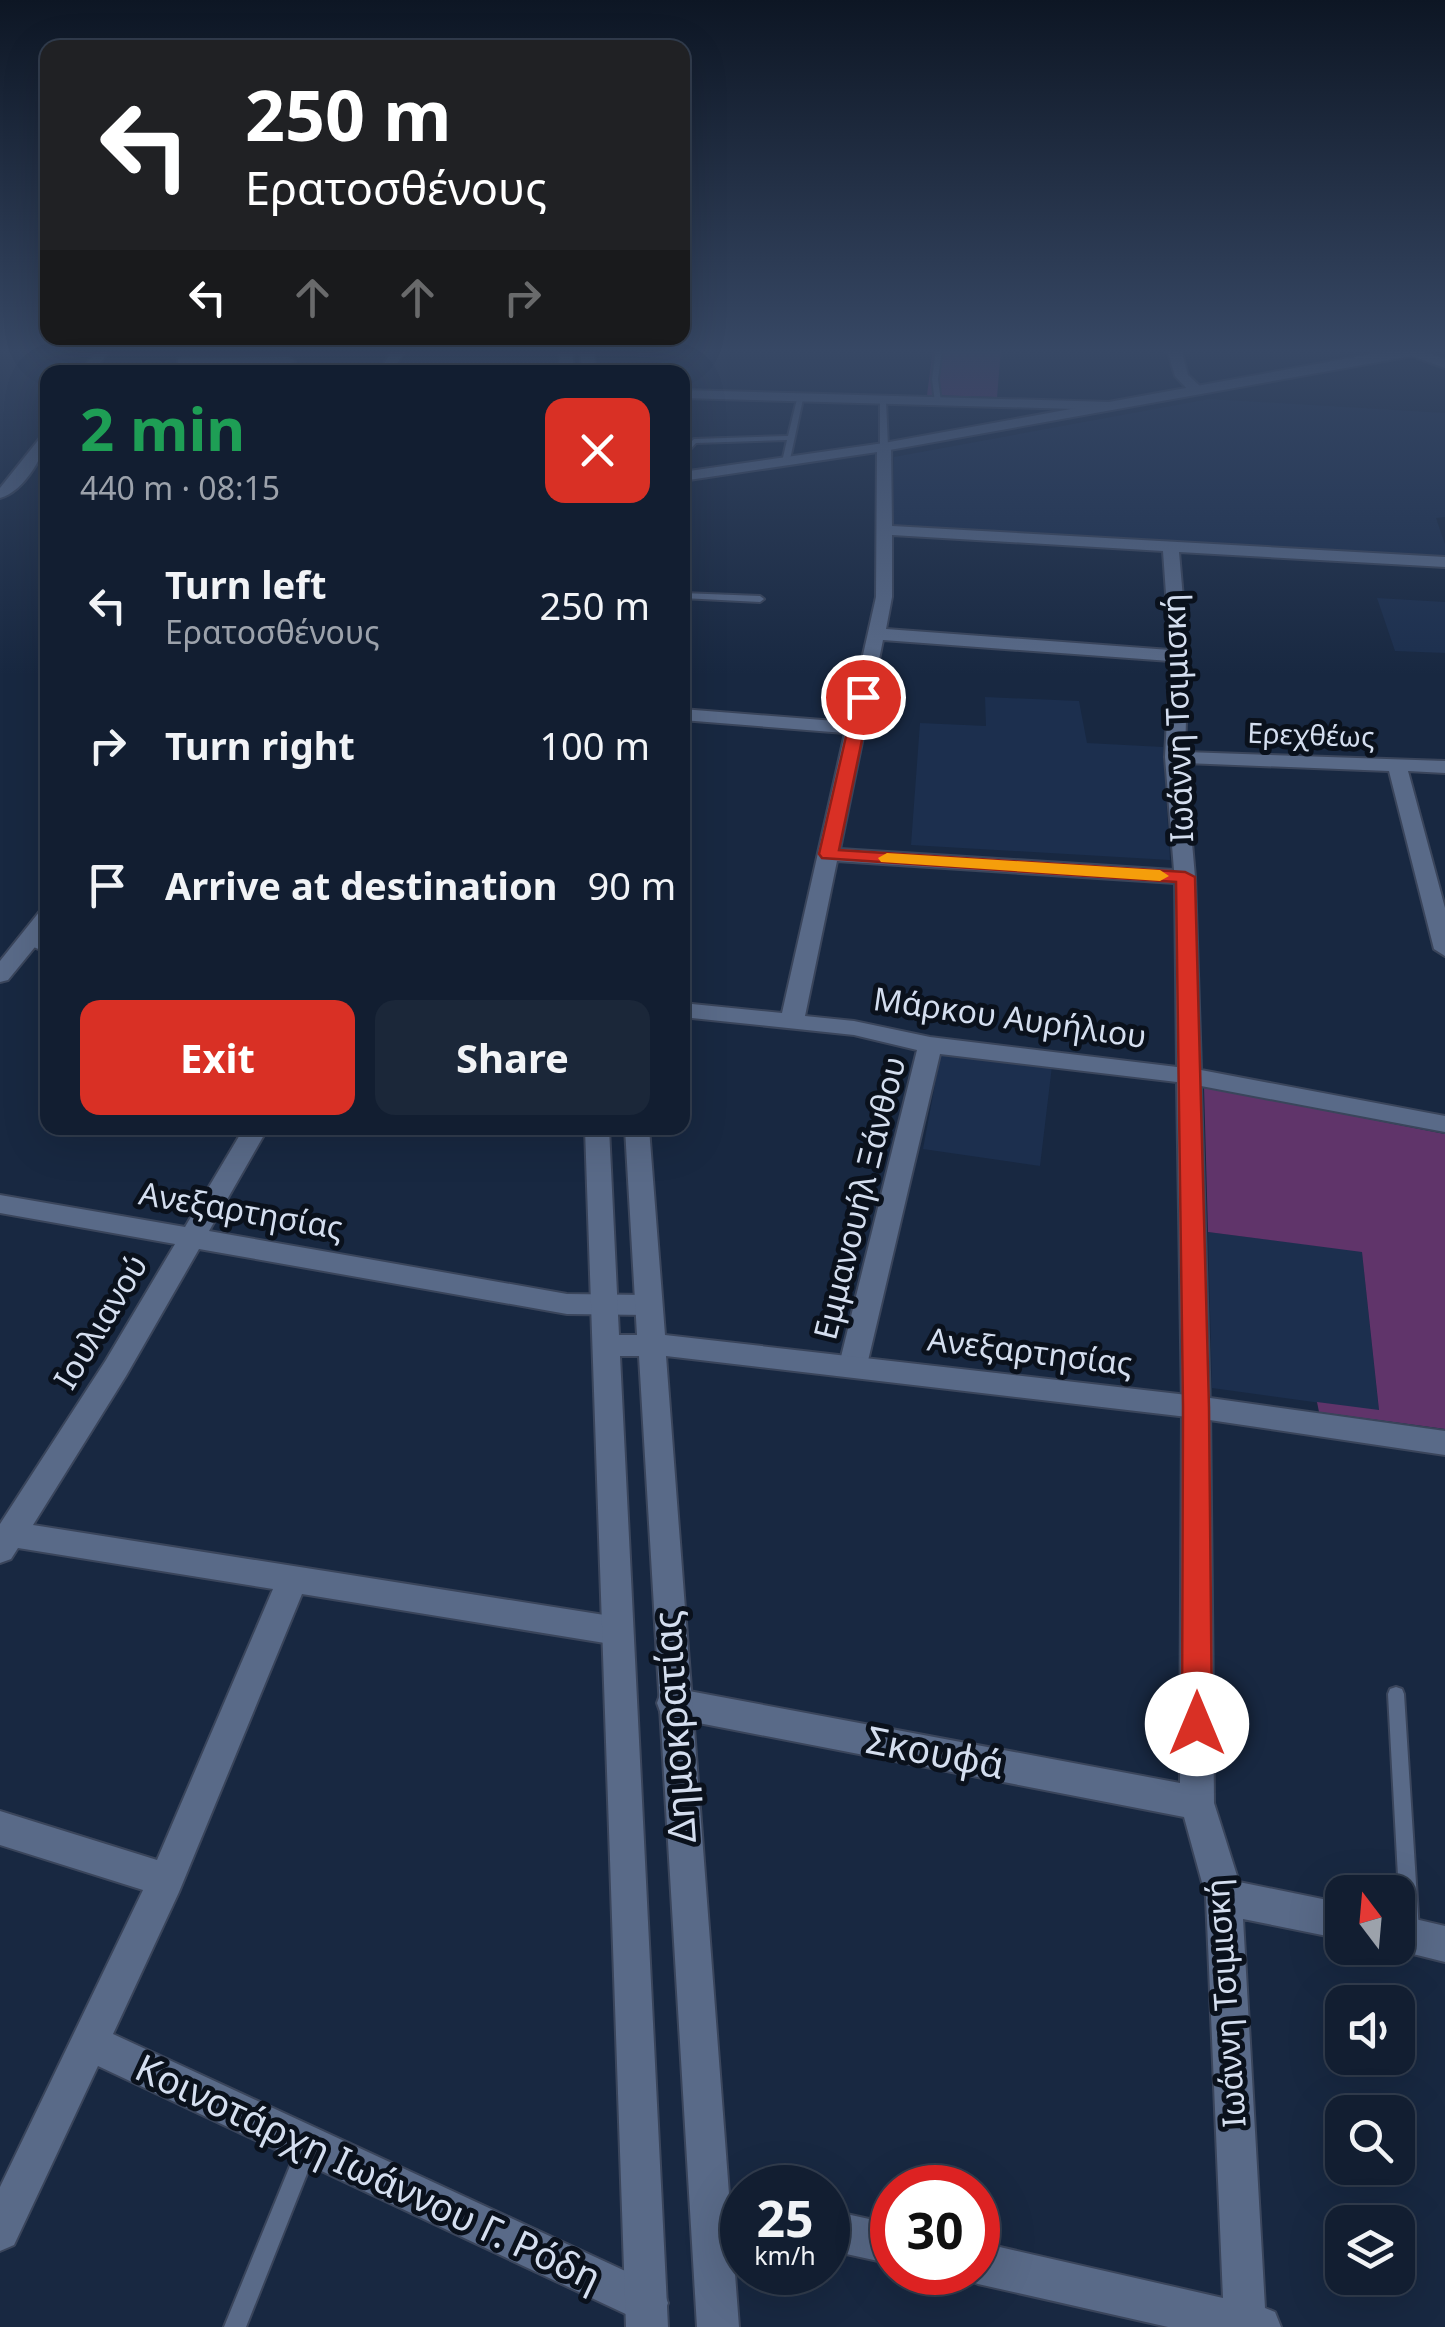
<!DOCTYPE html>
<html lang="en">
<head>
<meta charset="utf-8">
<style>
	:root { --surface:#121e31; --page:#1b2739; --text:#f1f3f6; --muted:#9ca2ab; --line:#313c4d; --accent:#d93025 }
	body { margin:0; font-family:"Noto Sans",sans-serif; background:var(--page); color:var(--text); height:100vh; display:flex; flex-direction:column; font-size:38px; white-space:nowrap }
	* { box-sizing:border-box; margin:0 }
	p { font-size:32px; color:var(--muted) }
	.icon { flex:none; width:55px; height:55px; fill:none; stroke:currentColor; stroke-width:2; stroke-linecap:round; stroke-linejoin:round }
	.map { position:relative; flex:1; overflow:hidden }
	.sheet { position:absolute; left:40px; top:365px; width:650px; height:770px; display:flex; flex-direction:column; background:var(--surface); border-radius:20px; box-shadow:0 10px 40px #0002,0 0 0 2px var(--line) }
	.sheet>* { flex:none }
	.hud { position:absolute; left:40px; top:40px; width:650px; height:305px; border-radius:20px; box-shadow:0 10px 40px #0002,0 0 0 2px var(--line); background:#202124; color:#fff; overflow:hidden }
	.needle { width:65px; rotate:344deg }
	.buttons { position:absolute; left:1325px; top:1875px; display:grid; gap:20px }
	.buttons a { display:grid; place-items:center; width:90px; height:90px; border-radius:20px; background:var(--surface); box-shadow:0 10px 40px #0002,0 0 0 2px var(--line); font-size:50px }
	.speed { position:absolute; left:720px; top:2165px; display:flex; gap:20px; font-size:50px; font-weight:700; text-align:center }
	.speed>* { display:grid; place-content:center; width:130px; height:130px; border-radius:50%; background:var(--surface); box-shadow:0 10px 40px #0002,0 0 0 2px var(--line); line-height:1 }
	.speed small { font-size:25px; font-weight:400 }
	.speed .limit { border:15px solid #d22; background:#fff; color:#111 }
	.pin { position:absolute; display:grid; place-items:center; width:85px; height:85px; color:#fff; margin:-42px; border:5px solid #fff; border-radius:50%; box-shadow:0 2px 10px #0007 }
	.me { position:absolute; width:110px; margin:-55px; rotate:0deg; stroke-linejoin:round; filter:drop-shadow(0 0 8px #0008) }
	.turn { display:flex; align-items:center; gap:35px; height:210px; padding:0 40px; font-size:45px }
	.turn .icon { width:130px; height:130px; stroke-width:2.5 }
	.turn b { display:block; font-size:70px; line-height:85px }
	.lanes { display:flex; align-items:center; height:95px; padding:0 40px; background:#0003; justify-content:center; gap:50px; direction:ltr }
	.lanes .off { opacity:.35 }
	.round { display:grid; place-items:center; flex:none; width:105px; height:105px; border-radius:20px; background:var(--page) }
	.overview { display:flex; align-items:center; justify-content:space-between; height:170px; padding:0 40px }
	h1 { font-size:60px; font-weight:700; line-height:75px; color:#1e9e55 }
	.cta { display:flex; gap:20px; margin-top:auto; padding:20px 40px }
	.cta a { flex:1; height:115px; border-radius:20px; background:var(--accent); color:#fff; font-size:40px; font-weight:700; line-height:115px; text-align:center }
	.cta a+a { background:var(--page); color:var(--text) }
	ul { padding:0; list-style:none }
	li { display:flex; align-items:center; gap:30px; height:140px; padding:0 40px }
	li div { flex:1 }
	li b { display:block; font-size:38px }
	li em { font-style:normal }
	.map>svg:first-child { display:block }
	.built { fill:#1c2f4e }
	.green { fill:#60346a }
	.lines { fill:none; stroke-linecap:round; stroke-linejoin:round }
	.lane-casing { stroke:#3a455b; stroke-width:4 }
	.street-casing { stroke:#3a455b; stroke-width:4 }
	.secondary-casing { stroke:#3a455b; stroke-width:4 }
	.lane { fill:#596a88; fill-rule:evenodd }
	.street { fill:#596a88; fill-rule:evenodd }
	.secondary { fill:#596a88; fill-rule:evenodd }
	.route { fill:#d93025; stroke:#8d1f18; stroke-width:2.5 }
	.slow { fill:#f59e0b }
	.labels { text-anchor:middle; stroke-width:10; stroke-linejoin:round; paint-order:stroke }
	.far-street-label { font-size:28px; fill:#d4deef; stroke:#0a111c }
	.street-label { font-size:32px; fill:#d4deef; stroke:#0a111c }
	.near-street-label { font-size:38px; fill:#d4deef; stroke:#0a111c }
</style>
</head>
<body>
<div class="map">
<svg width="1445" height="2327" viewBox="0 0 1445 2327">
	<rect width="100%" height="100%" fill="#182841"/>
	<path class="built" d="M410,349H560L561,372H396Z
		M1209,399L1445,413V517L1436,518L1445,544V558L893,525L894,457Z
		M1377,598L1445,602V653L1395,651Z
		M985,697L1079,701L1087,743L1163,747L1170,860L911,845L920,723L986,726Z
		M941,1052L1052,1066L1040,1166L923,1149Z
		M1208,1232L1362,1251L1379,1411L1212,1388Z"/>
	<path class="green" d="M933,349H1001L997,397L927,395Z
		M1204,1087L1445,1134V1429L1319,1412L1317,1402L1379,1410L1362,1252L1208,1232Z"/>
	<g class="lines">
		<g class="lane-casing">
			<path id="lane" d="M936,349H942L938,379L941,402L938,404L935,402L932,379Z
				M800,397L803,399L789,464L782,462L787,440L696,443L682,458V451L694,439L788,436L797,399Z
				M883,399L886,401L888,447L884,449L880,447V401Z
				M682,593L760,596L764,599L760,602L682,598Z
				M28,938L48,946V953L24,943L23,941L24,939Z
				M1396,1687L1402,1689L1404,1694L1419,1931L1416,1937L1410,1940L1404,1937L1401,1931L1388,1694L1390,1689Z
				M308,2136L315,2139L318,2146L246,2327H224L301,2139Z"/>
		</g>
		<g class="street-casing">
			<path id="street" d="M98,349H111L93,372H80Z
				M392,349H406L392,372H380Z
				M1167,349H1181L1188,375L1202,388V394H1192L1175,376Z
				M183,358L288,357L295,361L288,365H178V359Z
				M682,390L1110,402L1117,406L1110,410L682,398Z
				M48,428C48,452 24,492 0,498V488Z
				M884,443L891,447L892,526L1445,557V567L1179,552L1188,656L1185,752L1445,761V773L1408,771L1445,908V956L1434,949L1389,771L1185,763L1195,877L1201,1070L1445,1116V1132L1201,1086L1210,1407L1214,1803L1239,1882L1342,1903V1939L1243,1919L1265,2308L1275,2312L1281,2327H1168L978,2284L963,2278L961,2272H978V2242L1223,2298L1206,1897L1184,1817L673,1718L661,1714L657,1703L661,1692L673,1688L1180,1783L1182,1407L1177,1082L940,1054L867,1365L863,1373L853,1376L843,1373L839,1365L917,1050L854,1035L682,1017V1003L782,1013L845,733L682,720V709L848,722L876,597L877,447ZM892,535L1163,551L1170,650L886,629L892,597ZM883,640L1170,661L1165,757L1174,870L840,849ZM837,861L1175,883L1177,1067L930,1037L854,1021L805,1016Z
				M48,910V931L8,980L0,982V961L40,911Z
				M244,1128H268L209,1231L567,1294L647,1295L657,1298L661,1305L657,1312L647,1315L567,1314L199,1249L126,1376L33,1525L617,1617L628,1621L633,1631L628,1641L617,1645L302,1594L179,1892L113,2034L662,2288L668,2303L662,2318L647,2324L98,2066L14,2245L0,2251V2187L143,1890L0,1845V1811L157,1860L273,1589L18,1548L11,1559L0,1563V1524L106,1360L175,1244L0,1213V1195L185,1227Z
				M1398,1915L1445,1926V1962L1389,1948H1398Z
				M713,2210H742V2250H713L699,2244L693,2230L699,2216Z
				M828,2210L892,2224V2264L828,2250Z"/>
		</g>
		<g class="secondary-casing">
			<path id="secondary" d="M559,349H573V372H560Z
				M580,349H594L595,372H582Z
				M1399,349H1417L1445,359V368L1412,356L884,451L682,481V472L884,443Z
				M585,1128H609L619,1335H637L625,1128H649L665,1335L1196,1396L1445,1431V1455L1196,1418L666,1356L739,2327H697L639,1356H620L668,2327H626Z"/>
		</g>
		<use href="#lane" class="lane"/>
		<use href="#street" class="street"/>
		<use href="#secondary" class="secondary"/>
	</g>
	<linearGradient id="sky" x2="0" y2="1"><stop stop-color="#0d1624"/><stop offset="0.52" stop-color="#374865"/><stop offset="1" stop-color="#374865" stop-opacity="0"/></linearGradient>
	<rect width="1445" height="675" fill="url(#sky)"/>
	<path class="route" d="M863,692L871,697L839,850L1185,872L1195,877L1209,1407L1212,1724L1208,1734L1197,1738L1186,1734L1182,1724L1183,1407L1176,882L822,858L819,854L855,697Z"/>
	<path class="slow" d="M887,853L1160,870L1169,876L1160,881L881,862L878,858Z"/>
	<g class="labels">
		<g class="far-street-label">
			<text transform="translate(1311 735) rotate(2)" y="10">Ερεχθέως</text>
		</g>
		<g class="street-label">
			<text transform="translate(1178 718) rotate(-92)" y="11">Ιωάννη Τσιμισκή</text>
			<text transform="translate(1010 1018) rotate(8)" y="11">Μάρκου Αυρήλιου</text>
			<text transform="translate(860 1198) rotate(-76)" y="11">Εμμανουήλ Ξάνθου</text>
			<text transform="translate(241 1211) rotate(10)" y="11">Ανεξαρτησίας</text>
			<text transform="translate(101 1322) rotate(-59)" y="11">Ιουλιανού</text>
			<text transform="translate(1030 1352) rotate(7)" y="11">Ανεξαρτησίας</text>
			<text transform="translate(1226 2003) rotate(-94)" y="11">Ιωάννη Τσιμισκή</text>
		</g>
		<g class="near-street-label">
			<text transform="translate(675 1727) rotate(-94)" y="13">Δημοκρατίας</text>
			<text transform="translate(935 1753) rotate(11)" y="13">Σκουφά</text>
			<text transform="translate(368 2173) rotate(25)" y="13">Κοινοτάρχη Ιωάννου Γ. Ρόδη</text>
		</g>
	</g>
</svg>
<div class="buttons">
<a><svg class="needle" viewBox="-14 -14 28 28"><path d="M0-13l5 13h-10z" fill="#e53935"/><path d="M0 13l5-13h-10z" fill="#9ca2ab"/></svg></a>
<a><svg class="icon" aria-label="sound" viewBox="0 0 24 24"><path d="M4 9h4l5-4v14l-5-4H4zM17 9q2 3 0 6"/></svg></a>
<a><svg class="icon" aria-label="search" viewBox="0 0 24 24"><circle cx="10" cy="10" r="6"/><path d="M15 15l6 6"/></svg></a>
<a><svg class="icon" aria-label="layers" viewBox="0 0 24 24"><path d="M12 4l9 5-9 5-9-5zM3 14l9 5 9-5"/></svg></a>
</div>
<div class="speed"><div>25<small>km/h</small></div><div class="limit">30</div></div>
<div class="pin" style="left:863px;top:697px;background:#d93025"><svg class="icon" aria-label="arrive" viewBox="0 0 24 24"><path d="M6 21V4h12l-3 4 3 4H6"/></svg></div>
<svg class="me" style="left:1197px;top:1724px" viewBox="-20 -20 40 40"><circle r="19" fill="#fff"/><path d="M0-13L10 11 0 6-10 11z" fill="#d93025"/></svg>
<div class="hud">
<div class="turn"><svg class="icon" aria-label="left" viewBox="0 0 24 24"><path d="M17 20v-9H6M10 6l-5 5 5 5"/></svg><div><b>250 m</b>Ερατοσθένους</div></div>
<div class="lanes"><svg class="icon" aria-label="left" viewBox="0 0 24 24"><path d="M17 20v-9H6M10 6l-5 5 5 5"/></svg><svg class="icon off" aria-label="ahead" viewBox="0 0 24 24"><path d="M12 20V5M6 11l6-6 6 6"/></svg><svg class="icon off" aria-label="ahead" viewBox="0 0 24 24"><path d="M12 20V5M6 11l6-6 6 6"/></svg><svg class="icon off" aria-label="right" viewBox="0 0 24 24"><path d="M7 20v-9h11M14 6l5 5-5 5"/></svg></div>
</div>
<section class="sheet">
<div class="overview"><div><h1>2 min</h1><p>440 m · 08:15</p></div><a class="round" style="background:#d93025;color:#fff"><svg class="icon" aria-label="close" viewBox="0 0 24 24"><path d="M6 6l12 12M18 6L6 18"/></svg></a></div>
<ul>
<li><svg class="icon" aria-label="left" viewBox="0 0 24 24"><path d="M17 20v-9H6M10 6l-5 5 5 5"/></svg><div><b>Turn left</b><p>Ερατοσθένους</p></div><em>250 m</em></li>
<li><svg class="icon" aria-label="right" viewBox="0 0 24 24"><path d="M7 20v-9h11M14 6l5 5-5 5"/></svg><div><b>Turn right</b></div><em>100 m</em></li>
<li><svg class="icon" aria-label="arrive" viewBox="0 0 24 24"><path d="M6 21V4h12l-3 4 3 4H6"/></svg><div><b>Arrive at destination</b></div><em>90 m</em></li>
</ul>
<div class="cta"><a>Exit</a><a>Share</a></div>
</section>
</div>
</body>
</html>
